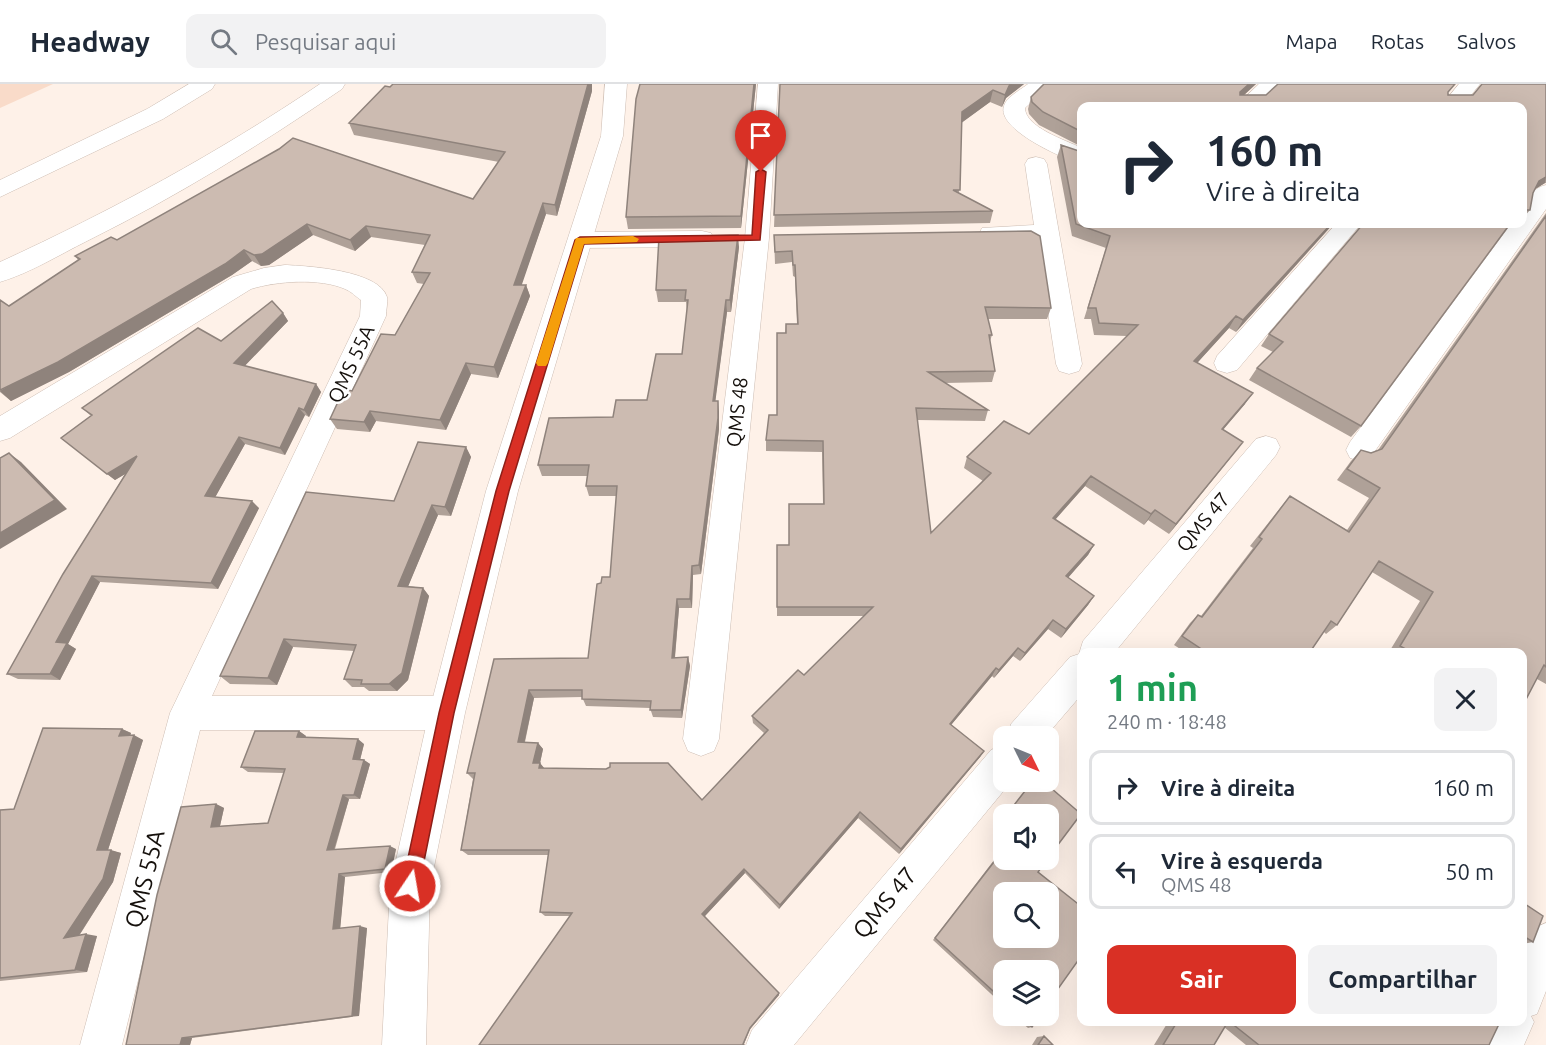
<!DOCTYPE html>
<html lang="pt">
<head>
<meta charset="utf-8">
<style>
	:root { --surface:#fff; --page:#f2f2f3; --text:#1f2937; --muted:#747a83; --line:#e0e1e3; --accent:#d93025 }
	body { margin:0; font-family:Ubuntu,sans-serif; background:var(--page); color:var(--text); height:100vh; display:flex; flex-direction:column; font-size:22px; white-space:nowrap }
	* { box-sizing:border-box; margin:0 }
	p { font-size:20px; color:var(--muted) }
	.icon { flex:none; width:33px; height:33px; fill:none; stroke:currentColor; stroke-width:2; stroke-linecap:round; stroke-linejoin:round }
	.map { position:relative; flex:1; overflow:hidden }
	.sheet { position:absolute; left:1077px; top:564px; width:450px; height:378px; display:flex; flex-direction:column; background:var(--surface); border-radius:12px; box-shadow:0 6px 24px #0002 }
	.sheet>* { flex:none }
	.top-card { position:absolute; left:1077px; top:18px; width:450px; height:126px; border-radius:12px; box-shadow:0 6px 24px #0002; background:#fff; color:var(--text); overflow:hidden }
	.needle { width:39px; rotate:133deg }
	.buttons { position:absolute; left:993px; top:642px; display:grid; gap:12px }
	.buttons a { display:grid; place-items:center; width:66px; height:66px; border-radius:12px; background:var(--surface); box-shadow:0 6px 24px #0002; font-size:30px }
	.pin { position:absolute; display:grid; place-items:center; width:51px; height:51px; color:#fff; margin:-62px -26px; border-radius:50% 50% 50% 0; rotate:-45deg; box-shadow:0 0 6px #0007 }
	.pin .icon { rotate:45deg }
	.me { position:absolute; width:66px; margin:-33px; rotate:12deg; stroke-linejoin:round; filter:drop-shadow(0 0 4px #0008) }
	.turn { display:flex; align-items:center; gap:21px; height:126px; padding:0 30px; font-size:27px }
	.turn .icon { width:78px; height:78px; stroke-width:2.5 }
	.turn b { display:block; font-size:42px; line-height:51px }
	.round { display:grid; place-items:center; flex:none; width:63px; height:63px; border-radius:12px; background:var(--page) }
	.head { display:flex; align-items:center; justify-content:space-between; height:102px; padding:0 30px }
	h1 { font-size:36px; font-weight:700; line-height:45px; color:#1e9e55 }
	.button { display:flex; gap:12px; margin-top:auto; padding:12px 30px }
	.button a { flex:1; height:69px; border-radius:12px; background:var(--accent); color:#fff; font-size:24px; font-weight:700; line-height:69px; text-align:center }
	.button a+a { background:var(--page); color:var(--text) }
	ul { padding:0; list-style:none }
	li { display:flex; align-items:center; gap:18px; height:75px; margin:0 12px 9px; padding:0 18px; border:3px solid var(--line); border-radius:12px }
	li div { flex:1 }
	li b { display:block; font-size:22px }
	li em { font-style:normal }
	header { display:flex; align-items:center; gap:36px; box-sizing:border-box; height:84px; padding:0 30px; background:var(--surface); border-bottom:2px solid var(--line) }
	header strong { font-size:28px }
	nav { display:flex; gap:33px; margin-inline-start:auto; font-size:21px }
	.search { width:420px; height:54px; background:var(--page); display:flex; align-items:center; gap:15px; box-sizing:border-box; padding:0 21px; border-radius:12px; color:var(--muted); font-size:22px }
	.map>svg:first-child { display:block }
	.green { fill:#f9dbc9 }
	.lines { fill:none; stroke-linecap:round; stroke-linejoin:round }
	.street-casing { stroke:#cdbdb3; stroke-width:1 }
	.secondary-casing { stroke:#cdbdb3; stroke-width:1 }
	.street { fill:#fff; fill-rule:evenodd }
	.secondary { fill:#fff; fill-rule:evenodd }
	.wall { fill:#afa198 }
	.shaded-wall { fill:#8f837c }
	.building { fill:#ccbbb1; stroke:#8f837c; stroke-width:1.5; fill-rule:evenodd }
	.route { fill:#d93025; stroke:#8d1f18; stroke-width:1.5 }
	.slow { fill:#f59e0b }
	.labels { text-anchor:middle; stroke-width:5; stroke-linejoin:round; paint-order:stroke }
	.street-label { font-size:20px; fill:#15100c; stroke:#fff }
	.near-street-label { font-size:24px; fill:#15100c; stroke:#fff }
</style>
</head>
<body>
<header>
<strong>Headway</strong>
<div class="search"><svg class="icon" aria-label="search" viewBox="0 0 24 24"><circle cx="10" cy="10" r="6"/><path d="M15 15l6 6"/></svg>Pesquisar aqui</div>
<nav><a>Mapa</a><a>Rotas</a><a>Salvos</a></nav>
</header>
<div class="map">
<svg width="1546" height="961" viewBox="0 0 1546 961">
	<rect width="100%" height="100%" fill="#fef1e8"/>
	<path class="green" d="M0,0H53L0,24Z"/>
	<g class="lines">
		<g class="street-casing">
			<path id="street" d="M758,0H778L769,154L719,655L714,667L701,672L688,667L683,655L745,154Z
				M1028,0H1051L1025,24C1025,43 1065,56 1082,64V80C1063,75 996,45 1004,22C1006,13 1022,5 1028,0Z
				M1259,0H1281L1258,22H1236Z
				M1459,0H1480L1462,22H1441Z
				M1036,73L1044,75L1047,80L1082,280L1079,287L1069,290L1059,287L1056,280L1037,157L991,158L982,156L979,150L982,144L1034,141L1025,80L1028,75Z
				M1546,101V125L1370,374L1360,377L1350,374L1346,366L1350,358L1511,140H1522C1522,123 1528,105 1546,101Z
				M1336,140H1361L1237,286L1227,289L1217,286L1214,279L1217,272Z
				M702,147L711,149L714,155L711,161L702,163L580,164L571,162L568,156L571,150L580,148Z
				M285,181C307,182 379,186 387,213C388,218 386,226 386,232L212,612H447L459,617L464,629L459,641L447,646H200L122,961H80L170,629L360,232L361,216C356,213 351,207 345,205C320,194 277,197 251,205L10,354L0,357V332L233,193L264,184Z
				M1266,352L1276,355L1280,363L1276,371L1115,568H1082V610L1046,652H1007L1011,640L1070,573L1079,570L1083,557L1256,355Z
				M1004,661V698H1011L794,961H746L752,946L991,666Z
				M1546,839V907L1537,930L1531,932L1534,938L1524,961H1482L1492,938H1522V866L1532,845Z"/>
		</g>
		<g class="secondary-casing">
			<path id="secondary" d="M189,0H215L212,5L163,35L0,113V96L147,25Z
				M320,0H345L342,5C260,61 176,113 87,157C59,171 30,189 0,198V178C111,127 218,69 320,0Z
				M605,0H627L623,52L518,407L465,629L430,803L426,961H382L390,803L429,629L486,407L601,52Z"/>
		</g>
		<use href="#street" class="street"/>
		<use href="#secondary" class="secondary"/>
	</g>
	<path class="wall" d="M393,0H592V7L557,132L546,130L521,201H526L530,212L498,294L471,290L446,346L376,337L370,348L337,345L330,335L352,307L395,251L424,200L417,199L412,188L425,161L371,153L355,167L313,151L269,181L261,182L252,177L232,191L69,288L11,317L0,308V216L9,222L78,176L75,172L117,156L473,115L499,78L354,51L349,39Z
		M640,0H756L741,144L628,145L626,133Z
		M780,0H1024L1006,14L1002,23L990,18L962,38L959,109L993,127L990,139L774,143Z
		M1044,0H1256L1244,11L1448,10V11H1473L1546,0V99H1545L1535,105L1533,109L1530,126L1522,135V22H1082V63L1039,41L1029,30L1028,25L1031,13Z
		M1061,61L1082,140H1333L1236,248L1229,244L1197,279L1245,320L1223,346L1235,368L1169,450L1148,436L1144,441L1085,402L1055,435L1094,461L1088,471L1068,493L1094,512L1088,521L1061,554L1048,545L1020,577L1013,572L994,594L992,592L951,641L984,667L980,673L899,770L858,734L779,825L745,789L705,832L779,911L750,945L570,832H545L540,828L548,771H468L461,766L473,695L467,689L494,575L588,574L601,499L610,493L617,412H589L586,402L587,392H542L538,381L613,333L647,316L682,270L687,228L686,218H658L656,206L739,163L731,228H727L715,317L719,328V345L701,490L693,491L692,524H679L675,574L688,573L690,582L682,634L653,633L650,624L586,622L582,613L534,614L525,658L538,659L543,665L540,679L543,684L702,716L764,649L753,639L752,632L804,591L864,532H777V461H789L823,420L822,368L766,367V356L777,331L786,240H797L795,193L793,192L792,178L775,180L774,151L1051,224L1047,235H988L992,251L990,257L995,287L992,298L945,299L988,326L985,337L917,336L931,449L983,397L964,384L967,373L1029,350L1127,252L1094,251L1091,235H1084L1106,164L1072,152L1057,73Z
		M1546,129V600L1537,595L1522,568H1389L1420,517L1372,488L1337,541L1326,550L1324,548L1310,568H1185L1174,561L1190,539L1198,531L1201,532L1253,464L1250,462L1281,423L1290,412L1347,446L1369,414L1337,396L1351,377L1361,366L1371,369L1378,366Z
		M1363,140L1361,342L1351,353L1249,296L1257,284L1273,268L1261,262L1269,250Z
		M283,229L288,237L244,282L316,300L321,308L309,333L305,331L285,371L245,360L215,413L259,424L218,505L100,498L68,560L76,565L60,596L18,595L7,590L125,390L115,396L61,354L91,332L82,324L221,257Z
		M466,363L471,373L451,432L438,431L408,502L423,504L429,512L408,596L397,607H369L364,603H352L344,595L354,567L293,563L277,601L230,600L220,592L394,417Z
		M122,645L131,649L130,651L143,656L108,766L121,769L113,798L79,852H97L87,888L0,897V726L14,725Z
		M299,647L306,652L305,654L364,660L360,676H364L370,680L360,715H349L335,765H396L391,788L345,793L340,844H367L359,932L192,954L190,961H126L216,720L224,724L220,742L268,739L284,689L248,688L241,683Z
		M1004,734V762L994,753L999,746L996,744Z
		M1004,763V776L1038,788L1004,886V922L933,856Z
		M1522,818L1533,858L1522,860Z
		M1014,932H1040L1032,943L1028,944Z
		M1168,938H1500L1489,961H1246L1224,943L1214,961H1154Z
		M1044,952L1053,961H1032L1037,953Z"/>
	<path class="shaded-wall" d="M588,0H592V7L557,132L555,121Z
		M754,0H756L741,144V132Z
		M1011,0H1024L1006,14L1002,23L1005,11L1009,2Z
		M1249,0H1256L1234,20L1240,8Z
		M993,6L990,18L960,40L962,28Z
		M1546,93L1545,99L1529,109L1539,97Z
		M543,119L546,130L518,212L514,201Z
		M307,140L313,151L269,181L261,182L254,171Z
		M1331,140H1333L1236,248L1243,236Z
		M366,142L371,153L355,167L350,156Z
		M738,151L739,163L731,228L730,216Z
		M244,166L252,177L232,191L69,288L11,317L0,307Z
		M526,201L530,212L498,294L494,283Z
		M726,216L727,228L714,328L713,317Z
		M283,229L288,237L240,287L234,279Z
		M1236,232L1229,244L1188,289L1194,277Z
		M466,279L471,290L446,346L440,336Z
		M316,300L321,308L309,333L304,326Z
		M1253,309L1245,320L1214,356L1222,345Z
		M718,317L719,328V345L701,490L699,481Z
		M299,324L305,331L285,371L280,364Z
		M370,327L376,337L370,348L364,338Z
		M239,353L245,360L212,419L205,412Z
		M1243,358L1235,368L1169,450L1176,440Z
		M466,363L471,373L451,432L445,423Z
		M9,369L21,378L67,425L0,465V449Z
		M137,372L144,379L115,396L107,390Z
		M1091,392L1085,402L1048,444L1053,434Z
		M252,417L259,424L218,505L211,499Z
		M432,421L438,431L405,510L398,502Z
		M1155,426L1148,436L1144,441L1151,430Z
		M1094,461L1088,471L1061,502L1066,492Z
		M692,482L693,491L692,524L690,515Z
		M92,492L100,498L68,560L76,565L60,596L50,590L56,558Z
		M423,504L429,512L408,596L397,607L389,600Z
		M1094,512L1088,521L1061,554L1066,545Z
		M677,515L679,524L674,582L672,574Z
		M1053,536L1048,545L1020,577L1025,569Z
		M284,555L293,563L277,601L268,594Z
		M1018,564L1013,572L994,594L999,586Z
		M688,573L690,582L682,634L681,626Z
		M996,584L992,592L946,647L950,640Z
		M529,606L534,614L523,665L518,658Z
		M122,645L131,649L129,657L119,652Z
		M299,647L306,652L303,658L297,653Z
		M134,651L143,656L107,769L97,766Z
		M358,655L364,660L359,680L353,675Z
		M538,659L543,665L540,679L545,685L544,690L533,679Z
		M984,667L980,673L899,770L901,765Z
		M364,676L370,680L360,715L354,711Z
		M343,711L349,715L333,769L327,766Z
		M216,720L224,724L219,746L211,743Z
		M860,728L858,734L779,825L780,821Z
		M390,762L396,765L391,788L385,785Z
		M111,766L121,769L113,798L76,856L64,854Z
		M744,785L745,789L704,833L702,830Z
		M339,790L345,793L340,847L333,845Z
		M360,842L367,844L359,932H352Z
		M86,850L97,852L87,888L75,886Z
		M779,909V911L750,945L744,960H743L750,944Z
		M182,954H192L190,961H180Z"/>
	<path class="building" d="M393,0H588L555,121L543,119L514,201H526L494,283L466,279L440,336L370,327L364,338L330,335L344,305L352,307L381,250L395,251L430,189L412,188L430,151L366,142L350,156L307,140L262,170L254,171L244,166L225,180L58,278L0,306V216L9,222L80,175L75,172L111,153L117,156L279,65L293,54L473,115L505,68L349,39L385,2L390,3Z
		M640,0H754L741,132L626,133L636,15Z
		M780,0H1011L1009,2L1005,11L993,6L962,28L960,106H953L993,127L774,131Z
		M1044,0H1249L1240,8V11H1266L1278,0H1455L1448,8V11H1473L1482,0H1546V93L1539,97L1533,109L1530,126H1522V22H1082V48L1043,28L1032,18L1031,13Z
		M1061,61L1082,68V140H1331L1243,236L1236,232L1194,277L1253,309L1222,345L1243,358L1176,440L1155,426L1151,430L1091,392L1053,434L1094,461L1066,492L1094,512L1066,545L1053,536L1025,569L1018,564L999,586L996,584L950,640L984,667L901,765L860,728L780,821L744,785L702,830L779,909L750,944L743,960L744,961H479L572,829L540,828L549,766H461L475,689H467L494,575L588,574L597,500L601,499L602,493H610L617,402H586L589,381H538L549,334L613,333L616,316H647L656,270H682L688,216H685L686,206H656L659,153L738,151L730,216H726L713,317H718V334L699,481L692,482L690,515H677L672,574L688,573L681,626H650L651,617L582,615V606H529L518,658L538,659L533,679H540L539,684L606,685L610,683V679H668L702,716L768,646L752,632L798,586L804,591L873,523H777V461H789V420H824L823,357L766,356L769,331H777V249H786V240H798L795,181H793L792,167L775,168L774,151L1031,147L1040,152L1051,224L985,223L992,251H989L995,287L928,288L988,326L916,324L931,449L991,389L967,373L1004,337L1029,350L1138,241L1099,239L1096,224H1088L1110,152L1076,140Z
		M1546,132V583L1544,581L1522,623V568H1411L1400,562L1433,508L1379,477L1337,541L1331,537L1310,568H1206L1182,552L1198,531L1202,533L1262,455L1259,453L1290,412L1349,448L1380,404L1347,385L1361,366L1371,369L1382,365Z
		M1363,140H1510L1361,342L1257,284L1283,258L1269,250Z
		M272,217L283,229L234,279L316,300L304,326L299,324L280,364L239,353L205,412L252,417L211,499L92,492L56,558L67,559L50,590H7L63,490L137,372L107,390L61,354L92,331L82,324L198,244L221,257Z
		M418,358L466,363L445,423L432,421L398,502L423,504L402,589L389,600H361L362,596L344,595L356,561L284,555L268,594L220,592L306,408L394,417Z
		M9,369L55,416L0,449V374Z
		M43,644L122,645L119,652L134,651L97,766H111L103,795L64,854L86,850L75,886L0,894V726L14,725Z
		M255,647H299L297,653L358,655L353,675L364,676L354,711H343L327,766L390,762L385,785L339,790L333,845L360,842L352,932L182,954L180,961H126L157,811L181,723L216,720L211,743L268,739L285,685L241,683Z
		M1032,698H1044L1081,730L1048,774V730H1007Z
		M1004,734V756L997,750L1002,743L999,740Z
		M1004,765V776H1047L1038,788L1082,823V871L1048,919V886H1004V917L935,854ZM1004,808H1048V854H1004Z
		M1522,818L1543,832L1533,858L1522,851Z
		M1019,932H1040L1032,943Z
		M1177,938H1222L1226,941L1214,961H1163Z
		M1230,938H1500L1489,961H1259Z
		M1044,952L1053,961H1038Z"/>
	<path class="route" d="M761,85L766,88L760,156L584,160L509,407L454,629L419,802L416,808L410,811L404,808L402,802L439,629L496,407L575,156L580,153L752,151L756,88Z"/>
	<path class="slow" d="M633,152L639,155L637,158L584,160L548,279L546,282H538L536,279L576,154Z"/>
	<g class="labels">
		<g class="street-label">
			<text transform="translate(351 280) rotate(-65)" y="7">QMS 55A</text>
			<text transform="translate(737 328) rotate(-84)" y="7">QMS 48</text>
			<text transform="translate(1203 438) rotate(-50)" y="7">QMS 47</text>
		</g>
		<g class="near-street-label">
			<text transform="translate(145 795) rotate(-76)" y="8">QMS 55A</text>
			<text transform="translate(885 819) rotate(-50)" y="8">QMS 47</text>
		</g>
	</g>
</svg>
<div class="buttons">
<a><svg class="needle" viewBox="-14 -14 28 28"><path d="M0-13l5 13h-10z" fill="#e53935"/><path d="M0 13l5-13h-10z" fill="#747a83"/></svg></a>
<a><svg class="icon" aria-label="sound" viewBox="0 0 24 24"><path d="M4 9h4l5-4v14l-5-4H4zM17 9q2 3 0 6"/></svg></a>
<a><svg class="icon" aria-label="search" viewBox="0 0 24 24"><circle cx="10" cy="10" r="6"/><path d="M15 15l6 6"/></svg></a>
<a><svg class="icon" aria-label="layers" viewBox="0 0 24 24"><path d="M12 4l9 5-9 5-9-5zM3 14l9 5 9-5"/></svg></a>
</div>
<div class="pin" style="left:761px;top:88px;background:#d93025"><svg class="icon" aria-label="arrive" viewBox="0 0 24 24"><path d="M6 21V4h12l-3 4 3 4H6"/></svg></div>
<svg class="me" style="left:410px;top:802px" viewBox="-20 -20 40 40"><circle r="17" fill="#d93025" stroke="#fff" stroke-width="3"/><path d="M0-11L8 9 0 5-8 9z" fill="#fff"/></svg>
<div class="top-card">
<div class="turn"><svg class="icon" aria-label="right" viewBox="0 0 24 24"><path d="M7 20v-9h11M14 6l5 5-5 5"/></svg><div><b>160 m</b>Vire à direita</div></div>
</div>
<section class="sheet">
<div class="head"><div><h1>1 min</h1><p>240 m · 18:48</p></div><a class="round"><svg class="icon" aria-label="close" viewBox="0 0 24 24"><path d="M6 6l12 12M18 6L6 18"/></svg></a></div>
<ul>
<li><svg class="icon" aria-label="right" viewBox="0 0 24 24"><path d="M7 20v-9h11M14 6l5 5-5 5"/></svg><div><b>Vire à direita</b></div><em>160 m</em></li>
<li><svg class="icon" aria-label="left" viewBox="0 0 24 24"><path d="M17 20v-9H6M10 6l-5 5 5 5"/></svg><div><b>Vire à esquerda</b><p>QMS 48</p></div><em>50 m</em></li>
</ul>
<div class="button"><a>Sair</a><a>Compartilhar</a></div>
</section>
</div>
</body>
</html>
